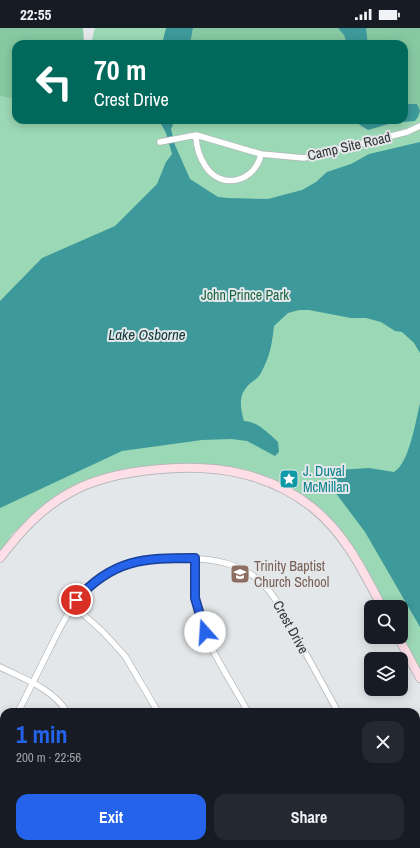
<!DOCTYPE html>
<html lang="en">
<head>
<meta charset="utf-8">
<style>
	:root { --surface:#171b24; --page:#242831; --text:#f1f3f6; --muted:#9ea1a6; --accent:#2563eb }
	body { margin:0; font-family:"Archivo Narrow",sans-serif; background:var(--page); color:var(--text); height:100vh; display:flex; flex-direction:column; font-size:15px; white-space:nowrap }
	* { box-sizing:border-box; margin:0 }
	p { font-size:13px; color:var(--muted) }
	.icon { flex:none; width:22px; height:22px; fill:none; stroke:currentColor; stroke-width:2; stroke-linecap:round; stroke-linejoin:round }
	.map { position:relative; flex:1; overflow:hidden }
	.details { position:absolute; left:0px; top:680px; width:420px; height:140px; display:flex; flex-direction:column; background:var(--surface); border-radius:12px 12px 0 0; box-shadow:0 2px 10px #0003 }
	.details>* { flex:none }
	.banner { position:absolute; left:12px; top:12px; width:396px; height:84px; border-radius:12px; box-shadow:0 2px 10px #0003; background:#00695c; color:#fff; overflow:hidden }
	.buttons { position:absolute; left:364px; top:572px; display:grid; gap:8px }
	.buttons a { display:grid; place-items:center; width:44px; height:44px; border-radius:8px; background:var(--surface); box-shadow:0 2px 10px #0003; font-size:20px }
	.pin { position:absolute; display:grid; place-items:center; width:34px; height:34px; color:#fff; margin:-17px; border:2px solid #fff; border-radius:50%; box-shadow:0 1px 4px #0007 }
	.me { position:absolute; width:44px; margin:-22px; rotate:341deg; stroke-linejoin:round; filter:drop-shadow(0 0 3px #0008) }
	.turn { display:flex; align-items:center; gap:14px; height:84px; padding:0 16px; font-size:18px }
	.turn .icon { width:52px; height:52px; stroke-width:2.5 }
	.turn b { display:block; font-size:28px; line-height:34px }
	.round { display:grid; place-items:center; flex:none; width:42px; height:42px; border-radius:12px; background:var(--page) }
	.summary { display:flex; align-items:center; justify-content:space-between; height:68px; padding:0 16px }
	h1 { font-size:24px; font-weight:700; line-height:30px; color:var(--accent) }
	.button { display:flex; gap:8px; margin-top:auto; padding:8px 16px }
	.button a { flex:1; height:46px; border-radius:12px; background:var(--accent); color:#fff; font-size:16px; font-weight:700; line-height:46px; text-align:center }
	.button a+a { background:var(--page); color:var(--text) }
	.status { display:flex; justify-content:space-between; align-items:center; height:28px; padding:0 20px; background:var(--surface); direction:ltr }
	.status svg { height:11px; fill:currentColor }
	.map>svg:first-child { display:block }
	.green { fill:#9bd8b5 }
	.forest { fill:#86c8a2 }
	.water { fill:#3d999a }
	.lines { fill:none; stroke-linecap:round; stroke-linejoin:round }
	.street-casing { stroke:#b6b9bb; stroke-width:7 }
	.secondary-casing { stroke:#b6b9bb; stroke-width:10 }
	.street { stroke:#fff; stroke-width:5.5 }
	.secondary { stroke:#fedfe8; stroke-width:8 }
	.route-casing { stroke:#184099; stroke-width:10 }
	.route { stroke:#2563eb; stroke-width:7 }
	.labels { text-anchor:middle; stroke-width:4; stroke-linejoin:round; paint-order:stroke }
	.street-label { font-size:14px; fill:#343536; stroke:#e4e7e9 }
	.park-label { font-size:14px; fill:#196542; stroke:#e4e7e9 }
	.culture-label { font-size:14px; fill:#0d838f; stroke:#e4e7e9; text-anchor:start }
	.education-label { font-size:14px; fill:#785e54; stroke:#e4e7e9; text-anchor:start }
	.water-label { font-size:15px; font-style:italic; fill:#103b3c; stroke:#e4e7e9 }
</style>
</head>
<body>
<div class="status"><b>22:55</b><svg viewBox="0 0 49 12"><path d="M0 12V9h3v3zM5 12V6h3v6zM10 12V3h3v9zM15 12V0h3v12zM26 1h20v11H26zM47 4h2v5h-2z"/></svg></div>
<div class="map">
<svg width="420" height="820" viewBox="0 0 420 820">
	<rect width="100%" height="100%" fill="#e4e7e9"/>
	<path class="green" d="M95,0H420V643L401,607V579H385L331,492L305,468L280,456L180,439L84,455L39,482L12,506L0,526V68L16,72V92H404V16H91Z"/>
	<path class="forest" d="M0,0H83L84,14L82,16H16V72L0,68Z
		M193,0H338L344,7L347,16H190Z
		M366,0H420V83L416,76L404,77V16H368Z"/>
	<path class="water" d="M166,0H193L190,16H162Z
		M338,0H366L368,16H347L344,7Z
		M408,76H417L420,83L418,89L415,93L392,95L368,102L352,92H404V77Z
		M159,92H175L171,101L175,117L190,151L218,169L228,170L268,171L302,162L316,154L327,144L351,136L369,126L420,114V325L414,315L402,304L395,303L381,294L366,290H351L309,282H299L288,285L274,298C272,316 270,328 261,345C257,352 250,354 246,360C238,369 241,383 244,393C257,393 269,406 278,414L279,424L275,428L247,413L231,411L202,412L122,423L0,480V273L42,230L115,198L157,156L166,134L172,126L166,105Z
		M420,375V599L365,504L332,460L330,452L338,442L369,440L394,444C409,436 416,392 420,375Z"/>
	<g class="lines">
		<g class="street-casing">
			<path id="street" d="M196,107C196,118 199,129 206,139C222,163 256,153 261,126
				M160,114L196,107L261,126L304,130L407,104L420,98
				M195,531C194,547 194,563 197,579C205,617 230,651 248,684
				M73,577L103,604L125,628L158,684
				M0,639C24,651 52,660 67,684
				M18,684C29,663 39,642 49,622C72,575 92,538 149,531C161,529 173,530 185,530C214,531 242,535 263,556C277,570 285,588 294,604C309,631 323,657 338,684
				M0,722L4,713
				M0,725L4,732
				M50,816L52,820
				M140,816L142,820
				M408,816L411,820
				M103,820L116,816"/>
		</g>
		<g class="secondary-casing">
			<path id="secondary" d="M0,530C20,504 41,480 71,464C114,440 195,434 243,446C268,452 293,464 313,480C346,507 363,543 382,579
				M398,609L420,650
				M416,811L420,810
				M388,820L400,816"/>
		</g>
		<use href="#street" class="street"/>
		<use href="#secondary" class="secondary"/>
	</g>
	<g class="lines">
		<g class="route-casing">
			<path id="route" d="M76,572C113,531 143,530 195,530V570L205,604"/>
		</g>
		<use href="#route" class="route"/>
	</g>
	<defs>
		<g id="sight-square" transform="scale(1)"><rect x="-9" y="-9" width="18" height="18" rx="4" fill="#0f9aa8" stroke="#e4e7e9"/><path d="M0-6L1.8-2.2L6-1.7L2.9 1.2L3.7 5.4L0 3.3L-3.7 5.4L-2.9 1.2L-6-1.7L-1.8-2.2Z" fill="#fff"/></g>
		<g id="school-square" transform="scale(1)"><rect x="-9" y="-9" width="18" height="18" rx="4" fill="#8d6e63" stroke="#e4e7e9"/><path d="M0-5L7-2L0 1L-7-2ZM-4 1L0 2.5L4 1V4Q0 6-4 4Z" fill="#fff"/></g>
	</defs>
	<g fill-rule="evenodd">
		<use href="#sight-square" x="289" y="451"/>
		<use href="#school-square" x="240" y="546"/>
	</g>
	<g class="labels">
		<g class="street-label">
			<text transform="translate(349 118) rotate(-13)" y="5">Camp Site Road</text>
			<text transform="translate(291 599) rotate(61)" y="5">Crest Drive</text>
		</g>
		<g class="park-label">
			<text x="245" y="272">John Prince Park</text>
		</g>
		<g class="culture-label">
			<text x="303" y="448">J. Duval<tspan x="303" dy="16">McMillan</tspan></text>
		</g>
		<g class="education-label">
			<text x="254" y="543">Trinity Baptist<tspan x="254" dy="16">Church School</tspan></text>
		</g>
		<g class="water-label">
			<text x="147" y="312">Lake Osborne</text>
		</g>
	</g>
</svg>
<div class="buttons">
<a><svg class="icon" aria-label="search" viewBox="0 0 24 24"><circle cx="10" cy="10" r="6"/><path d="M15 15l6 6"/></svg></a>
<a><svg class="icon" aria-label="layers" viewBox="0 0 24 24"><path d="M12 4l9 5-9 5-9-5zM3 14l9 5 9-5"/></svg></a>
</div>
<div class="pin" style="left:76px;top:572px;background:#d93025"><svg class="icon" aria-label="arrive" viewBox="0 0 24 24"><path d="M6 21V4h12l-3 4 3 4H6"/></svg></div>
<svg class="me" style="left:205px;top:604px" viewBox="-20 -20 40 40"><circle r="19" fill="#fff"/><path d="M0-13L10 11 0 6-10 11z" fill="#2563eb"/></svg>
<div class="banner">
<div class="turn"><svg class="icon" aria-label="left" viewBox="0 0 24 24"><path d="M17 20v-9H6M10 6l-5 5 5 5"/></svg><div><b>70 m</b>Crest Drive</div></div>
</div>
<section class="details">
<div class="summary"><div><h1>1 min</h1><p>200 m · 22:56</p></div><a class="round"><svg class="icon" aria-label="close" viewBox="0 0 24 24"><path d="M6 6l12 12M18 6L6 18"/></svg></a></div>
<div class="button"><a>Exit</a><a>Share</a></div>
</section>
</div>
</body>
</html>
